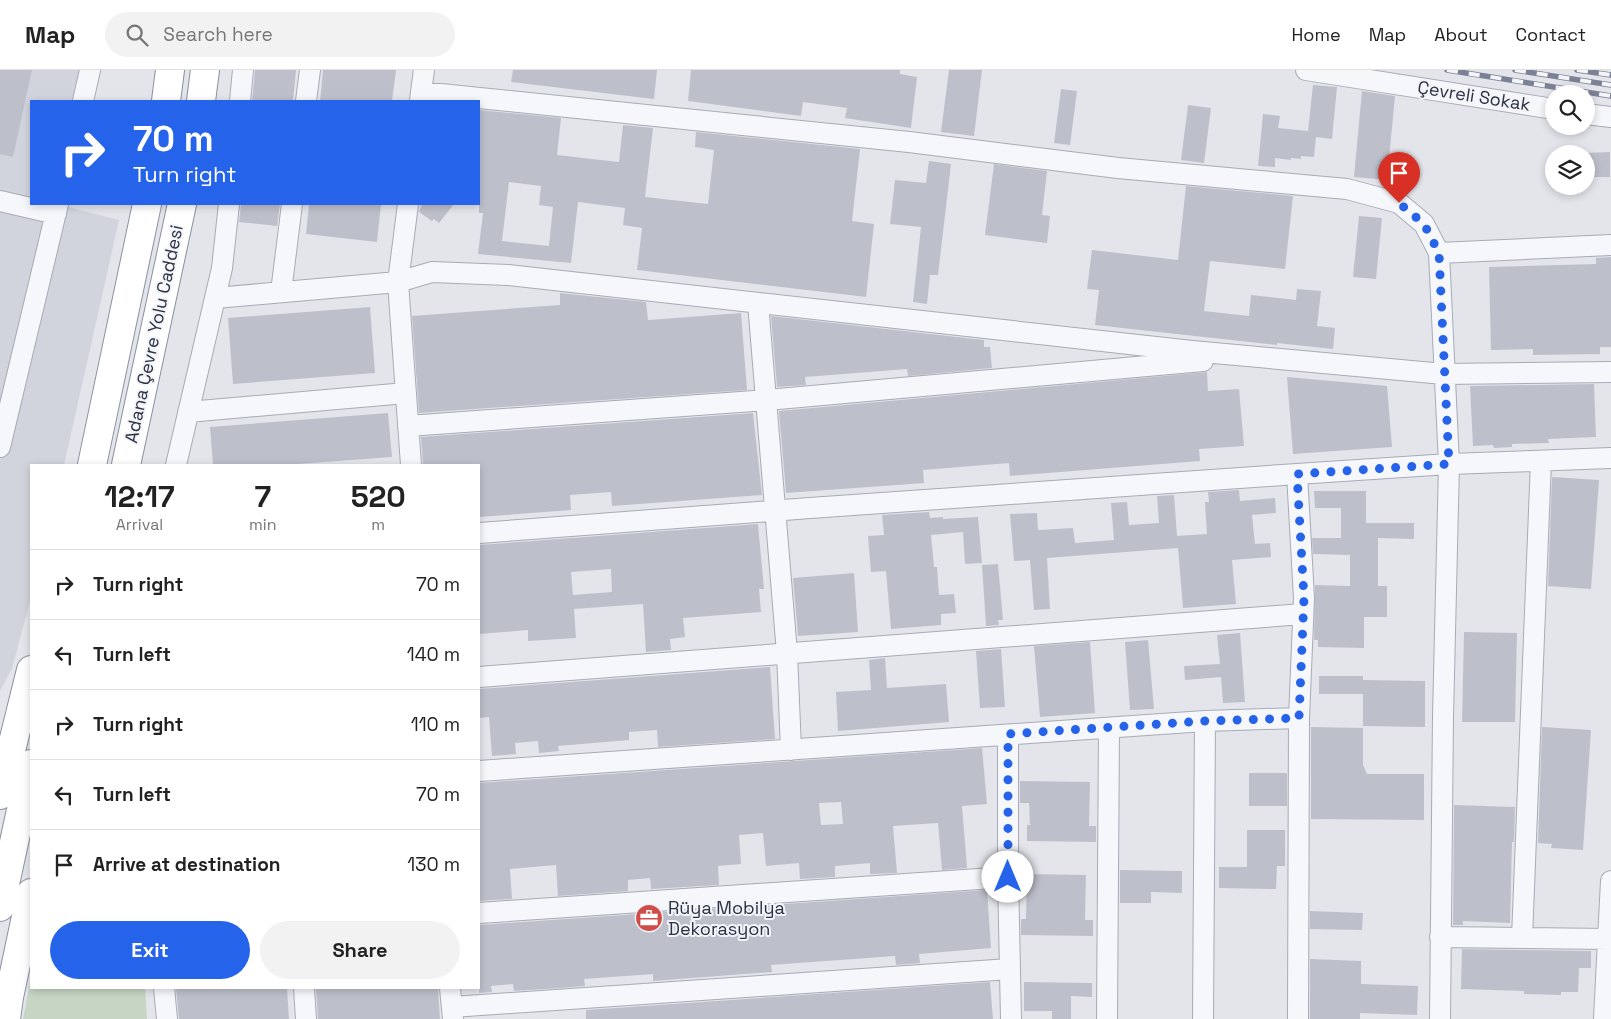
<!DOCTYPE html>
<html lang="en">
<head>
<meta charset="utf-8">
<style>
	:root { --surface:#fff; --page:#f2f2f2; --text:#222; --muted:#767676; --line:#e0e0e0; --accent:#2563eb }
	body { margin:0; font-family:"Space Grotesk",sans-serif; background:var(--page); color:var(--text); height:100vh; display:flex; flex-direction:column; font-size:19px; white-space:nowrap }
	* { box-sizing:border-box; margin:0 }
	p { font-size:16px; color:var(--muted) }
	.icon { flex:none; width:28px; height:28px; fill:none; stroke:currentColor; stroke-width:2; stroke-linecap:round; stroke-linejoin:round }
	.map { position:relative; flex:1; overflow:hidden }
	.details { position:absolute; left:30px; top:394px; width:450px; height:525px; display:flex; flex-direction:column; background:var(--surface); border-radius:0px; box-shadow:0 2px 8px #0003 }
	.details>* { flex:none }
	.hud { position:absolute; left:30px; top:30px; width:450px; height:105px; border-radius:0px; box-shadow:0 2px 8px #0003; background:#2563eb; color:#fff; overflow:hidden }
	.buttons { position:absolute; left:1545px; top:15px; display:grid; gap:10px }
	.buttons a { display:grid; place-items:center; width:50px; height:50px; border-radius:50%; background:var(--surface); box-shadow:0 2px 8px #0003; font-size:25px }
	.pin { position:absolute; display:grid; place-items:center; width:42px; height:42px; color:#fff; margin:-51px -21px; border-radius:50% 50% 50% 0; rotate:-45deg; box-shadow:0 0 5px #0007 }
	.pin .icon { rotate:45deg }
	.me { position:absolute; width:55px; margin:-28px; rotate:0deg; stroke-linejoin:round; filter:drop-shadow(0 0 4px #0008) }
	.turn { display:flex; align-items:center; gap:18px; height:105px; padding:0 20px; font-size:22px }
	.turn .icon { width:65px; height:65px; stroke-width:2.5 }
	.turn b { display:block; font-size:35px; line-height:42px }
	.eta { display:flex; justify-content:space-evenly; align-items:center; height:85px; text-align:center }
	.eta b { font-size:30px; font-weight:700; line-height:35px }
	.action { display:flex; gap:10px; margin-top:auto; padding:10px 20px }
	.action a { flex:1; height:58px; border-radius:30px; background:var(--accent); color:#fff; font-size:20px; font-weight:700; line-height:58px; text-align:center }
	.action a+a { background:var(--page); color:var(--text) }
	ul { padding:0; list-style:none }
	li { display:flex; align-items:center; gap:15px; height:70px; padding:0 20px; border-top:1px solid var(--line) }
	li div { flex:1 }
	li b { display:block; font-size:19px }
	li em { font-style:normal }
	header { display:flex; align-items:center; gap:30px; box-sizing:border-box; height:70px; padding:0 25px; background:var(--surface); border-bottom:1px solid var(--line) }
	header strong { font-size:24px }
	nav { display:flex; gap:28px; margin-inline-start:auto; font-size:18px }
	.search { width:350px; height:45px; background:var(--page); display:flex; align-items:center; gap:12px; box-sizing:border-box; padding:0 18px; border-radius:28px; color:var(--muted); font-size:19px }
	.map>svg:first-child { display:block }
	.built { fill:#d1d4dd }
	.green { fill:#c6d5c4 }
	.building { fill:#bdc0cb; fill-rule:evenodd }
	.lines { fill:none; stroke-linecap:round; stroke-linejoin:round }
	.minor-casing { stroke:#a8abb6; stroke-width:22 }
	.highway-casing { stroke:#8a90a2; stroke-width:30 }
	.minor { stroke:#f6f7fa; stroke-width:20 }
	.highway { stroke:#fff; stroke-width:28 }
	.rail-casing { stroke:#7c8295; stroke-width:5.5 }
	.rail { stroke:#f3f5f9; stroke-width:4; stroke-dasharray:11; stroke-linecap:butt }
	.route { stroke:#2563eb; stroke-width:9; stroke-dasharray:0 16.2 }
	.labels { text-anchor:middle; stroke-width:4; stroke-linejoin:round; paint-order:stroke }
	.street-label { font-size:18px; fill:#2b3044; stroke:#f3f5f9 }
	.poi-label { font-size:18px; fill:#2b3044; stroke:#f3f5f9; text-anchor:start }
</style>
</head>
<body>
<header>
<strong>Map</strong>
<div class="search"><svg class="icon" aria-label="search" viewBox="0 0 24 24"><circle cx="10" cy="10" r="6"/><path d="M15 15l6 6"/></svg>Search here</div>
<nav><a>Home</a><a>Map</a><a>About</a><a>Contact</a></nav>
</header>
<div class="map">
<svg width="1611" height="949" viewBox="0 0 1611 949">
	<rect width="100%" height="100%" fill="#e3e5eb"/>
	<path class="built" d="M0,0H98L91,31H31V134H69L68,137L119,150L64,395H31V528L12,598L0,621Z"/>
	<path class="green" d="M31,907V918H145L147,949H23Z"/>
	<path class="building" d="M0,0H32L13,87L0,84Z
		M255,0H296L293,31H252Z
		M323,0H396L392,31H320Z
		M513,0H657L654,29L511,12Z
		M691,0H900V4L917,7L911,58L845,48L847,38L803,32L801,46L688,31Z
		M949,0H982L974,66L941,62Z
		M1313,15L1337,17L1332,69L1316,67L1314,87L1301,86V89L1291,88V90L1275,88V97L1258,96L1263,44L1280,46L1278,58L1308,61Z
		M1061,19L1077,21L1070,75L1054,73Z
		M1362,21L1395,26L1387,110L1354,107Z
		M1188,35L1211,38L1204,93L1181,90Z
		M479,40L561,48L557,85L619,92L623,55L653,58L645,127L708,134L714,80L695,77L696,62L860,79L852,151L874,154L866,227L637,200L642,158L623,155L625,138L578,132L571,193L478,184L483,143H479ZM509,112L541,116L539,135L553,137L549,176L502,171Z
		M1610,82V107H1586V83Z
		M929,91L951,94L938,205H930L927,234L913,232L921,157L890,154L895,110L926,113Z
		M994,94L1047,101L1042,145L1050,146L1047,173L985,165Z
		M1186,116L1293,126L1285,199L1210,191L1204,241L1249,246L1251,225L1296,230L1297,219L1321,221L1317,256L1335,258L1333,279L1277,273V275L1095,255L1099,220L1087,219L1092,180L1178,190Z
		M241,134H280L277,156L239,152Z
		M309,134H381L377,172L306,164Z
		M422,134H454L439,153L434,149L432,151L419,142Z
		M1359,146L1382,148L1376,209L1353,207Z
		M1611,187V277H1600V284L1533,285V279L1491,280L1489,197L1596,194V188Z
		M560,223L646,232L648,250L741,243L747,320L419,343L412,246L560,235Z
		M370,237L375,303L233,314L228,248Z
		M771,246L984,270V277H990L992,298L908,306L907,299L805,307L806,315L777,317Z
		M1207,302L1208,321L1239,319L1244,376L1199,379L1200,391L1010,406L1009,393L923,400L924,413L786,423L779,341Z
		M1287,307L1387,316L1392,377L1293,384Z
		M1594,314L1596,367L1548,369L1549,373L1512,374V377L1494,378L1493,375L1473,376L1470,316Z
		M388,343L392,387L284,395H213L210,357Z
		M753,343L762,425L612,436L611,422L570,425L571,440L479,447V395H423L421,367Z
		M1552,407L1599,410L1591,519L1548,516Z
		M1239,420L1240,431L1275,428L1276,443L1252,445L1255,474L1270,473L1271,487L1232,490L1236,534L1183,538L1178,478L1047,488L1050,539L1034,540L1030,490L1014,491L1010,444L1037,443L1038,460L1073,458L1075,473L1114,470L1111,433L1127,432L1129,455L1159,453L1157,426L1174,425L1177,466L1207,464L1205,432H1209L1208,422Z
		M1314,421H1366V453H1414V469L1378,468V516H1387V547H1364V578L1318,577V570H1314L1315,515L1350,516V485L1313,484L1312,468H1341V438H1315Z
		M929,442L930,448L943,447V449L978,447L982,493L965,494L963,462L931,465L934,497H937L939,525L954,524L956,543L941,544V555L891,559L886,501L871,502L868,466L884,465L882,445Z
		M758,454L764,519H759L761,542L683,548L685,567L670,569L671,580L646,582L643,534L574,539L576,568L528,571V560L479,564V475ZM611,499L612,522L573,525L571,502Z
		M998,494L1003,550H998L999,555L986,556L982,495Z
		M854,503L858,562L798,566L793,508Z
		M1464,562L1517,563L1515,652H1462Z
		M1240,563L1245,632L1223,633L1221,607L1185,610L1184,596L1220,594L1217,565Z
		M1148,570L1154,639L1130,640L1125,572Z
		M1090,572L1095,643L1040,647L1034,576Z
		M1001,579L1005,637L980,638L976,581Z
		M885,588L887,618L946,614L949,652L838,661L836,622L871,620L869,590Z
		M770,597L775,669L658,677L657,660L629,662V670L558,676L559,681L539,683L538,671L515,673L516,684L492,686L489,647L479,648V619Z
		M1319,606H1363V610L1425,611V657L1363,656V624H1319Z
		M1311,657L1363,658V695L1367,704H1424V750L1311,749Z
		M1542,657L1591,660L1583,780L1551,778L1552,774L1538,773Z
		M982,678L987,734L962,736L967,798L942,800L938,753L893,756L897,803L870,804V793L835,796V807L800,809L799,793L766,796L763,763L739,765L741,794L718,796L719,815L651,819L650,808L628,810V821L558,826L556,795L510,799L512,829L479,831V713ZM841,732L843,754L821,755L819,733Z
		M1249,703H1287V736H1249Z
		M1020,711L1090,712L1089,756H1096V772L1027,771V755H1030L1029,733H1020Z
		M1454,735L1515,737L1514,772H1512L1510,853L1463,851V855H1453Z
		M1247,760H1285V796H1277L1276,819L1219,818V797H1247Z
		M1120,800L1182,801V823L1151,822V833H1120Z
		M1027,804L1086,805L1085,850H1093V866L1021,865V849H1026Z
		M987,820L991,878L919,884L920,893L896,895L895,886L771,895L772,902L653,911V904L584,909L585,916L561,918L514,921L513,914L491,916L492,922L479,923V855Z
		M1310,841L1363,843L1362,860L1310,859Z
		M1462,879L1591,881V898H1579L1578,922H1561V925L1524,924V921L1461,919Z
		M1310,889L1361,891V914L1418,916L1417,945L1360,943V949H1310Z
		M990,912L993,949H586V940Z
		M1024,912L1092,913V927L1071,926V949H1052V941H1024Z
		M176,918H287L289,949H179Z
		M316,918H438L440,949H318Z"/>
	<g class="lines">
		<g class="minor-casing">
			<path id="minor" d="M1306,0L1554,39
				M421,22L424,0
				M83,31L90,0
				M240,31L243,0
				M306,31L310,0
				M420,31L421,22L909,72L1118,98L1347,119L1399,133L1424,154L1439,183L1449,394L1443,647L1440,949
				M1586,44L1611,47
				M0,131L56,144
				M408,134L398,212L411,395
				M1439,183L1611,175
				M281,222L292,134
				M215,228L398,212L432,202L508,205L1192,281L1444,304L1611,302
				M758,233L787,583L791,680
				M188,342L406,323
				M408,356L767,330L1203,291
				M0,377L58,134
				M176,395L222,198L229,134
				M1297,404L1449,394L1611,388
				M479,463L810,438L1297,404L1304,528L1299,648L1205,651L479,701
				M479,607L1303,544
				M1008,665V807L1011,949
				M479,843L1008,807
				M1440,867L1608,869
				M1522,868L1541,391
				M164,918L167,949
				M304,918L306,949
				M450,918L453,949
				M452,937L1010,899
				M1107,949L1109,658
				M1203,949L1205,651
				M1298,949L1299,648
				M1604,949L1611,811"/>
		</g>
		<g class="highway-casing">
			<path id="highway" d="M166,31L170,0
				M201,31L205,0
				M92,395L147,134
				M126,395L182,134
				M0,725L31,600
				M0,837L31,694
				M6,949L9,927L31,823"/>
		</g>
		<use href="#minor" class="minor"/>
		<use href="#highway" class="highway"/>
		<g class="rail-casing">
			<path id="rail" d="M1447,0L1611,26
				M1515,0L1611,15
				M1577,0L1611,5"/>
		</g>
		<use href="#rail" class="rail"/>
	</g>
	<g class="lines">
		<path class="route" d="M1008,807V664L1205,651L1299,648L1304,528L1297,404L1449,394L1439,183L1424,154L1399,133"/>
	</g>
	<defs>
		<g id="office-disc" transform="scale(1.4375)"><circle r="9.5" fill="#d04c49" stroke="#f3f5f9"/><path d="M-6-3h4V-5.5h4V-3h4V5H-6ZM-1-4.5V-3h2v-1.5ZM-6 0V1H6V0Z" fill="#fff"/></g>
	</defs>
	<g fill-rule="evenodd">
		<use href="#office-disc" x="649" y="848"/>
	</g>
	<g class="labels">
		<g class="street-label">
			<text transform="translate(1474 26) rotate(9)" y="6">Çevreli Sokak</text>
			<text transform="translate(154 264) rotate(-78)" y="6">Adana Çevre Yolu Caddesi</text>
		</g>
		<g class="poi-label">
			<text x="668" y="844">Rüya Mobilya<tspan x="668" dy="21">Dekorasyon</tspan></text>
		</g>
	</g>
</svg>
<div class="buttons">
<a><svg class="icon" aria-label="search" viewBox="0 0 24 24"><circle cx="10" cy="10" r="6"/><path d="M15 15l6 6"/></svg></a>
<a><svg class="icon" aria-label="layers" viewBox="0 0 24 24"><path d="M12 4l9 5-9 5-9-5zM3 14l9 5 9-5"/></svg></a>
</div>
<div class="pin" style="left:1399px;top:133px;background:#d93025"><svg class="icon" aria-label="arrive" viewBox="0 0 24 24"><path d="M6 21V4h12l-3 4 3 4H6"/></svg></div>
<svg class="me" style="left:1008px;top:807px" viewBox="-20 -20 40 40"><circle r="19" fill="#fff"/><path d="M0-13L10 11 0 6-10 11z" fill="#2563eb"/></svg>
<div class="hud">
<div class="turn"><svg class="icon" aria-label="right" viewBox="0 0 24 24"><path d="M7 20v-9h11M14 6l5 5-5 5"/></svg><div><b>70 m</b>Turn right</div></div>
</div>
<section class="details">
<div class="eta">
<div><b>12:17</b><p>Arrival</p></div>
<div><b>7</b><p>min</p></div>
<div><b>520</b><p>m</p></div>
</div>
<ul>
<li><svg class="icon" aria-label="right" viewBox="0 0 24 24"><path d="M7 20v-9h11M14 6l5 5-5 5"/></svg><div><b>Turn right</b></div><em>70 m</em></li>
<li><svg class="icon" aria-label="left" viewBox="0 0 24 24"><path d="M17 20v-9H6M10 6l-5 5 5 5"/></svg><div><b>Turn left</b></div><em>140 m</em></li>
<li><svg class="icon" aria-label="right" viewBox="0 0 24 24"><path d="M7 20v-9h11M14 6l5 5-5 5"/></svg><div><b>Turn right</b></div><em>110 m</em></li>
<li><svg class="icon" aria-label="left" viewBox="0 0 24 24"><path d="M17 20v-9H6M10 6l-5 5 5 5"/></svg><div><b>Turn left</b></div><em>70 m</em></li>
<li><svg class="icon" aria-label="arrive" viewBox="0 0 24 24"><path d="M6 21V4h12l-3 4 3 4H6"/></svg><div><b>Arrive at destination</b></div><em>130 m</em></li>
</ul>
<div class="action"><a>Exit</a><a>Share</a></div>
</section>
</div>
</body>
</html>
